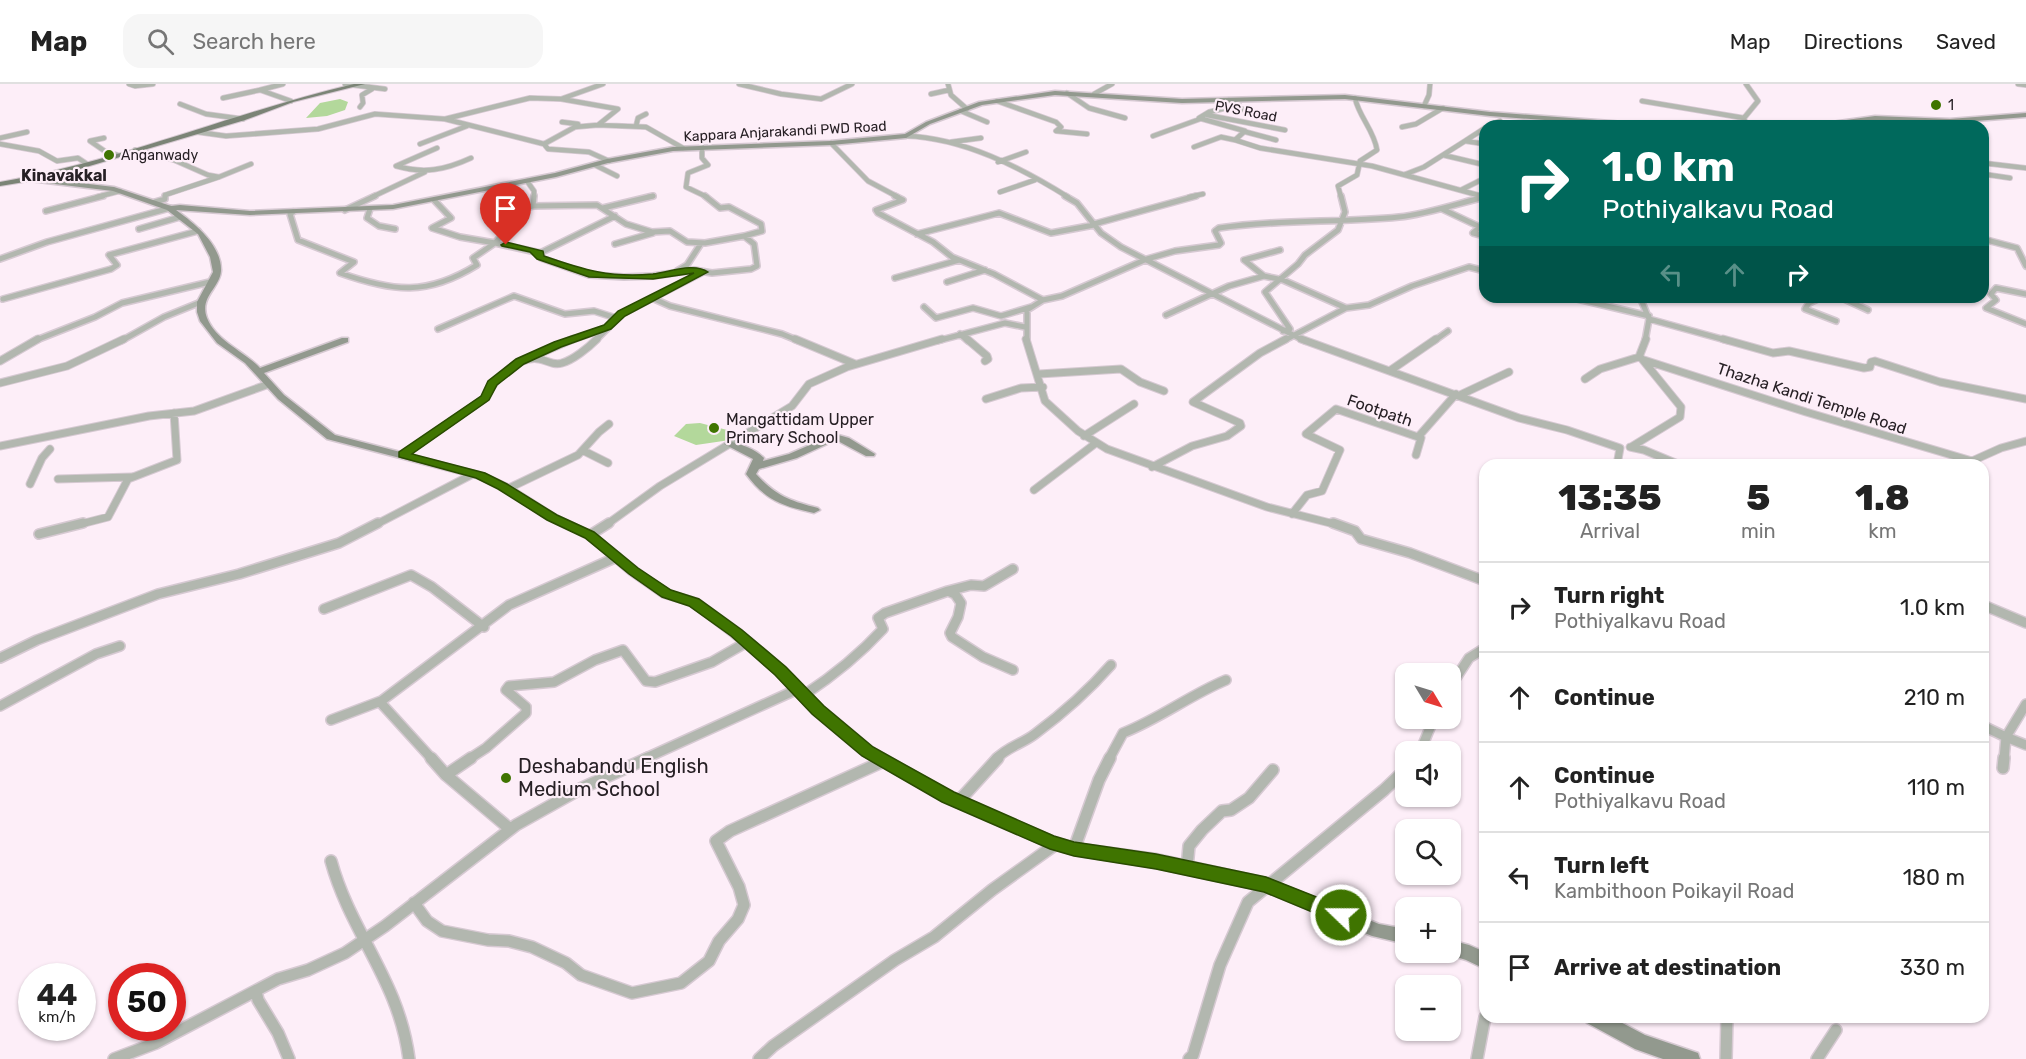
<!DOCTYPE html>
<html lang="en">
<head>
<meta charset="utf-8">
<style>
	:root { --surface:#fff; --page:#f6f6f6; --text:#222; --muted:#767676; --line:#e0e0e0 }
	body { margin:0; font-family:Rubik,sans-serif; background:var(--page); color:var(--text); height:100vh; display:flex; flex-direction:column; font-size:22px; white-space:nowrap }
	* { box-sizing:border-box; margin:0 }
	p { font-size:20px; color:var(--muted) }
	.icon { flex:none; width:33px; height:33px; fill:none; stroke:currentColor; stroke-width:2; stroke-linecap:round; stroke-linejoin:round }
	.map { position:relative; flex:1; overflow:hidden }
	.details { position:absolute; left:1479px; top:375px; width:510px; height:564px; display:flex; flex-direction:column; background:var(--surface); border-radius:18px; box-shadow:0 2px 4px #0004 }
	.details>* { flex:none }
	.hud { position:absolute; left:1479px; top:36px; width:510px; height:183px; border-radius:18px; box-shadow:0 2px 4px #0004; background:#00695c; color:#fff; overflow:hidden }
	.needle { width:39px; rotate:128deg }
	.controls { position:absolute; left:1395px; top:579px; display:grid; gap:12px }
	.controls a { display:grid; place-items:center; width:66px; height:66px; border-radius:12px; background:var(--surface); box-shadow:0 2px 4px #0004; font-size:30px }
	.speed { position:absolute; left:18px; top:879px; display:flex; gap:12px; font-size:30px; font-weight:700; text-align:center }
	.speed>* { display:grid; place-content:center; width:78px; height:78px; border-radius:50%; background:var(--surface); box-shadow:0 2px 4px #0004; line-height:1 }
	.speed small { font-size:15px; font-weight:400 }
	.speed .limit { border:9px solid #d22; background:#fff; color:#111 }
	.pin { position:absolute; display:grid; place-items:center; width:51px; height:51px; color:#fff; margin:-62px -26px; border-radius:50% 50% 50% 0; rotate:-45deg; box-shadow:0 0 6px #0007 }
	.pin .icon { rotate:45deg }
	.me { position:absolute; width:66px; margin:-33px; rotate:292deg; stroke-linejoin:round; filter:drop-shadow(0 0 4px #0008) }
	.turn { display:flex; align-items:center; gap:21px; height:126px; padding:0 24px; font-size:27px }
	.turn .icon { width:78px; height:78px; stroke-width:2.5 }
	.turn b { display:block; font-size:42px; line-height:51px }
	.lanes { display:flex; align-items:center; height:57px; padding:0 24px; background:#0003; justify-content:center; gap:30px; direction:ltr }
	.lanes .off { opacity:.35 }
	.eta { display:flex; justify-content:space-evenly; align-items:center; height:102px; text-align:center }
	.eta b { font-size:36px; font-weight:800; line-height:42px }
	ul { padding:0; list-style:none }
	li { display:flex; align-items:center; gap:18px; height:90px; padding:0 24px; border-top:2px solid var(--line) }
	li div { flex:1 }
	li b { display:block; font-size:22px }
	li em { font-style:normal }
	header { display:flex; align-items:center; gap:36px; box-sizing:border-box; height:84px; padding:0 30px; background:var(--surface); border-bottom:2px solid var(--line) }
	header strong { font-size:28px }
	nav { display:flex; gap:33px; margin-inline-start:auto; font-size:21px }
	.search { width:420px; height:54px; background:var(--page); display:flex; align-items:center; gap:15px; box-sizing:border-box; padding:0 21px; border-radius:18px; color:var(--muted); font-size:22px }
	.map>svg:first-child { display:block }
	.green { fill:#b3d89b }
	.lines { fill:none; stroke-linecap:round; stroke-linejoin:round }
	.street-far4-casing { stroke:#d6c9d2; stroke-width:6 }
	.street-far3-casing { stroke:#d6c9d2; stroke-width:8 }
	.street-far2-casing { stroke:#d6c9d2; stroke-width:9 }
	.street-far1-casing { stroke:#d6c9d2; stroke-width:12 }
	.street-casing { stroke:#d6c9d2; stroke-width:14 }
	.secondary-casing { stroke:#d6c9d2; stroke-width:3 }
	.primary-casing { stroke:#d6c9d2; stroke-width:2 }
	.street-far4 { stroke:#b2b7af; stroke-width:4.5 }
	.street-far3 { stroke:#b2b7af; stroke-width:5 }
	.street-far2 { stroke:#b2b7af; stroke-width:7 }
	.street-far1 { stroke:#b2b7af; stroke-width:9 }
	.street { stroke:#b2b7af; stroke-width:11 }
	.secondary { fill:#92998e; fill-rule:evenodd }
	.primary { fill:#7b8476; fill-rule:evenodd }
	.route { fill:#3f7400; stroke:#294b00; stroke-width:1.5 }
	.poi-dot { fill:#3f7400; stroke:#fdeef8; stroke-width:2 }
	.labels { text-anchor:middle; stroke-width:4.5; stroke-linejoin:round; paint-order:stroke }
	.far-poi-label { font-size:14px; fill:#272025; stroke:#fdeef8; text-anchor:start }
	.far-street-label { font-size:14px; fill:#272025; stroke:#fdeef8 }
	.far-quarter-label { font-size:16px; font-weight:bold; fill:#272025; stroke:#fdeef8 }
	.street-label { font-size:16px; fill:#272025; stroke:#fdeef8 }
	.poi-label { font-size:16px; fill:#272025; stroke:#fdeef8; text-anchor:start }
	.near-poi-label { font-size:20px; fill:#272025; stroke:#fdeef8; text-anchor:start }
</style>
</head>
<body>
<header>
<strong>Map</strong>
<div class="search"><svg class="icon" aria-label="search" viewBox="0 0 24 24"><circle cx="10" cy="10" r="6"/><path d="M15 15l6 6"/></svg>Search here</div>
<nav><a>Map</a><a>Directions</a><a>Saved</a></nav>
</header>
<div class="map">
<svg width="2026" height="975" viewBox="0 0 2026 975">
	<rect width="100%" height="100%" fill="#fdeef8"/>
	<path class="green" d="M340,15L348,18L345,26L327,32L306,34L320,19Z
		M700,339L731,347L734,352L730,356L696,361L674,352L686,340Z"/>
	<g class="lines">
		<g class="street-far4-casing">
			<path id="street-far4" d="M129,0L135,2L153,0
				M283,0L260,6L291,17
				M345,0L385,5
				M739,0L781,10L821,15L852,0
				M948,0L951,11L967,25
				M1746,0L1758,17L1744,34L1746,42
				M2018,0L2026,1
				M1067,9L1089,24L1125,34
				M931,10L949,6
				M1094,10L1112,0
				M223,14L260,6
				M561,15L603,0
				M1229,16L1239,21L1209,28L1199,34L1245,47L1235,56L1260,64L1372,82L1485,113
				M997,17L1056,38L1061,43L1056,47L1087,50
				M1642,17L1744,34
				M180,20L206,30L243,35
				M1424,22L1429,11L1430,0
				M360,23L363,19L362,11L372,5
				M1234,23L1253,28L1248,30
				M961,27L987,38
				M1207,31L1285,46
				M445,35L544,60
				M1549,35V42
				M562,38L578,40
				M598,41L646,43L683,64
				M636,42L638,34L646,30
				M1489,42L1500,37
				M1402,43L1416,40L1443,24
				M197,48L226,52L318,45L375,30L445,35L530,14L561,15L618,25L598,41L575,43L544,60L548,65L589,68L609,77
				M1246,48L1276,56
				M906,52C963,54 1020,83 1068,113
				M1153,52L1200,35
				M0,54L27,48
				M104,54L90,57L106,68L117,71
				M1465,57L1485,44
				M951,58L981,54
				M831,59L868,97L898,113
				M0,60L39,67L57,77L78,74L87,80
				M420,60L467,42
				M702,63V74L708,81L688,89L686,103L707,113
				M1194,63L1221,53L1235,56
				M437,64L396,82C424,90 445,86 471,74
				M135,66L174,76L208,91L219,93L165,111V113
				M1443,71L1485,81
				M998,78L1026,68
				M1983,79L2026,84
				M595,81L617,92
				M1406,90L1424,83L1465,57L1485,60
				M1983,90L2010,94
				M219,93L251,80
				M527,97L534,107V113
				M1461,106L1485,94
				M1000,108L1035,96
				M97,113L120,107
				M372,113L425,88
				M648,113L653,112
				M1189,113L1203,110
				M1341,113L1338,102L1357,91L1360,77L1377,66C1374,46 1359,33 1355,14"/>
		</g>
		<g class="street-far3-casing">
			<path id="street-far3" d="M705,112L720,124L729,123L761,140L762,147L744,152
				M895,112L903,116L876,126L878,129L933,158L952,173L994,190L1043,216
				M1065,112L1077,119L1101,149L1121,163L1305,257
				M1481,112L1485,113
				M434,116L451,134L432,144L460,153L495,159
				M155,118L165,115V112
				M597,121L626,140L652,148L670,147L687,158L705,159L744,152L754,160L757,182L751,185L712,189L694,186L653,192L624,193L589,191L541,174L538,171L540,169L495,159L512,140L520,125L533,122Z
				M533,122L534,112
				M603,124L653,112
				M370,125L367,134L379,142L395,145
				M1442,125L1480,143L1473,149L1485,152
				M345,126L375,112
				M46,127L103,112
				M293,128L290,130L298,156L354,178L340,189C394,208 427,212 477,181L473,174L495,159
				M1094,140L1196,112
				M139,145L180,133
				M917,150L999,129L1051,149L1094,141
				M1983,155L2017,164L2026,182
				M615,160L653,149
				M1280,166L1244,176L1264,192L1283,196L1346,224
				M540,169L615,132
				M0,175L47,158L170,124
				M677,187L687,181L700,161
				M895,194L959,176
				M947,198L985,186
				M2026,210L1996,204L1991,210L1996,216L1986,224L2026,240
				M1569,213L1649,232
				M1640,213L1649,235L1645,257
				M1822,213L1809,219L1805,225L1836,237
				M1840,213L1868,226
				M652,214L670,222L782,250L799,257
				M3,215L111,185L117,181L109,171L198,147
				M924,223L936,234L973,224L1001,232L1031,223
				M1166,231L1229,202L1264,192
				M1649,235L1729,257
				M438,245L514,212L565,230L594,227L616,234
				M1283,247L1290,245L1265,208L1298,180L1305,171L1338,146L1345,128L1341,112
				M960,250L968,257
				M34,257L95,233L122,219L214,197
				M121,257L164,233L201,218
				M569,257L606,244
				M595,257L622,230L703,188
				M937,257L1005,239L1025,243
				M1027,257V226L1043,216L1062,212L1147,175L1175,167L1219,161L1221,159L1215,147L1219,144C1279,135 1339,139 1399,133C1427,130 1456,120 1484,113
				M1283,257L1346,224L1369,221L1412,202L1469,183L1485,187
				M1434,257L1448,247"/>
		</g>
		<g class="street-far2-casing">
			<path id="street-far2" d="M795,255L855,280
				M967,255L987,272L988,275L985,277
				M1026,255L1045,317L1078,347L1107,365L1267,423L1338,441
				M1301,255L1519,334L1567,346L1620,364L1617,381
				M1723,255L1773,269L1789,267L1864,284L1870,283L1871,278L1875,277L1940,298L2026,315
				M532,273L573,255
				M1644,276L1806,328L1972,377
				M0,277L38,255
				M1391,286L1436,255
				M1039,290L1121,285L1140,298L1164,307
				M1585,295L1600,285L1639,273L1646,255
				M0,299L67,282L124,255
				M1460,311L1509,288
				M986,315L1021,304L1043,303
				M1084,352L1134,320
				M0,362L149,332L194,327L269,300
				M1630,363L1644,366L1680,381
				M1631,363L1680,333L1681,323L1642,275
				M584,367L608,379
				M403,371L485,314C493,297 518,271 539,275C547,276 553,282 562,279C573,276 588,264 597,255
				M1416,371L1421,354L1418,353L1456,310
				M1970,381L1972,377L2001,364L2026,357
				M1152,383L1192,362L1227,352L1241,342L1240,339L1193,318L1260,269L1286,255
				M58,395L132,393
				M30,400L42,374L50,365
				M507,405L578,371L599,348L609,340
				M1034,406L1096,359
				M1292,430L1307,411L1322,407L1340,366L1306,350L1336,325L1418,353
				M77,441L108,433L128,395L177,376L174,329
				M375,441L473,390
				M606,441L660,402L792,322L809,300L847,283L942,255"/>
		</g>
		<g class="street-far1-casing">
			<path id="street-far1" d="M1333,439L1355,447L1361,455L1410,469L1485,497
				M39,450L83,439
				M590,451L609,439
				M948,507L971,501L984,502L1013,485
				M1983,521L2026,539
				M324,525L411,491L432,503L484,543
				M0,574L37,556L158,510L239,490L339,459L378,439
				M1450,603L1469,574L1485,564
				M804,611C833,592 859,571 883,545L878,534L885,529L948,507L955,510L961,519L958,533L950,549L952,553L983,573L1013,586
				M0,622L96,570L120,562
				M331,636L381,617
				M1983,642L2006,653L2026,620
				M1420,668L1434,634
				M432,675L380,618L509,521L617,473
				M469,675L486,664L526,629V623L506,606L509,602L554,598L595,576L623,566L646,597L655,598L712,578L747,558
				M644,675L798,605
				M996,675C1007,663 1022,660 1035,650C1062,630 1089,606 1111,581
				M1109,675L1123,649C1159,635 1190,611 1226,596
				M2004,675L2006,653L2026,661"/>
		</g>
		<g class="street-casing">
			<path id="street" d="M431,674L446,691L510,745
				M2003,684L2004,674
				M446,691L471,674
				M958,718L998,674
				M1074,765L1099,696L1110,674
				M331,777C351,850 399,896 409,975
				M1187,784L1189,762L1202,746L1222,727L1231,726L1249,714L1273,686
				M414,819L427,837L442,847L488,856L509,857L532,863L566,879L581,891L632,909L681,899L709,877L719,857L738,835L744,821L739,803L716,757L730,747L884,677
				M256,907L258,916L278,949L289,975
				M114,975L156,959L278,895L308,886L345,869L385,842L516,741L582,704L648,674
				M759,975L773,962L895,876L934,853L992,806L1056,760
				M1189,975L1193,971L1220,881L1248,818L1384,706L1406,685
				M1477,975L1485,933
				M1726,975L1727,933
				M1817,975L1836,946"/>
		</g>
		<g class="secondary-casing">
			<path id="secondary" d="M1055,7L1182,15L1345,11L1490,28L1651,40L1654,42H1627L1490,32L1345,15L1182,19L1055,11L982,21L930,40L906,54L831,61L673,67L608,79L556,93L393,125L250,131L176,126C194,139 222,161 221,187C220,204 199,213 207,234C216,257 244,267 260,284L342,254H348V258L264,289L284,311L335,351L485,390L507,400L556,431L594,449L637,484L670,507L698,515L741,546L786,584L823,622L872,663L953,709L1054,753L1074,759L1156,770L1266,794L1379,840L1406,845V860L1372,852L1264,807L1156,784L1074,771L1050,764L943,717L862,671L813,630L776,590L731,552L690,521L662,513L629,490L586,453L548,435L499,404L477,394L327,355L278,315L245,279L217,259L200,237L197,228V218L213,188L210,173L198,150L167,126L113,107L30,97L27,95L30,93L114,103L171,122L180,121L250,127L393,121L555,89L607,75L673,63L831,57L905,50L926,38L979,18Z
				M2026,29V33L1950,39L1875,36L1821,42H1803L1875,32L1950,35Z
				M835,350L849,354L875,370L874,372H866L836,356L797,374L759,385L756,390C776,412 790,417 818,424L820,426L814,429C783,422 766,417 746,390L753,375L724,360L729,357C742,361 754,364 764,374L763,377L789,370Z
				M1450,856L1469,861L1485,868V885L1466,876L1444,869L1450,868Z
				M1584,933H1611L1645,951L1698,969L1700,975H1663L1635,965L1587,939Z"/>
		</g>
		<g class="primary-casing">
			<path id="primary" d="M354,0H365L293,18L245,36L49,94L0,102V98C121,77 235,28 354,0Z"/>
		</g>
		<use href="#street-far4" class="street-far4"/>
		<use href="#street-far3" class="street-far3"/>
		<use href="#street-far2" class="street-far2"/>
		<use href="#street-far1" class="street-far1"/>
		<use href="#street" class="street"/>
		<use href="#secondary" class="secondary"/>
		<use href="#primary" class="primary"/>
	</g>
	<path class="route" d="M506,158L543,167L544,172C584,186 610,194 653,190C670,188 694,178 708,188L625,232L611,245L561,263L524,280L497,301L489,316L412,370L485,389L507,400L557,431L594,448L638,484L671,506L699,515L742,546L786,583L824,622L873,663L954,708L1054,752L1074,758L1156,770L1266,793L1347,825L1350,831L1347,837L1341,840L1264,808L1156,785L1074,772L1050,765L942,718L862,672L812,630L775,591L731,552L689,522L662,513L629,490L585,454L547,436L498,405L476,394L399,373V368L481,312L488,297L516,275L554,258L604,241L618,227L694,189L653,195L589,193L537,175L530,168L502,162L501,161Z"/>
	<g class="poi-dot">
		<circle cx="1936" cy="21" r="6"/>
		<circle cx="109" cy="71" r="6"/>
		<circle cx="714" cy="344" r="6"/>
		<circle cx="506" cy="694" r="6"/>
	</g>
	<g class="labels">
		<g class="far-poi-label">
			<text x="1948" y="26">1</text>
			<text x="121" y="76">Anganwady</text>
		</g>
		<g class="far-street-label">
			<text transform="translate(1246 27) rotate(11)" y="5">PVS Road</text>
			<text transform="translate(785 47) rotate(-3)" y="5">Kappara Anjarakandi PWD Road</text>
		</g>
		<g class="far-quarter-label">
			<text x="64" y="97">Kinavakkal</text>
		</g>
		<g class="street-label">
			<text transform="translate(1812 314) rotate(18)" y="6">Thazha Kandi Temple Road</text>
			<text transform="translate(1380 326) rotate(19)" y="6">Footpath</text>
		</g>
		<g class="poi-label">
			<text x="726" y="341">Mangattidam Upper<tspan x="726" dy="18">Primary School</tspan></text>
		</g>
		<g class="near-poi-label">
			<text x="518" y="689">Deshabandu English<tspan x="518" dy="23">Medium School</tspan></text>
		</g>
	</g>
</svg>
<div class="controls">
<a><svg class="needle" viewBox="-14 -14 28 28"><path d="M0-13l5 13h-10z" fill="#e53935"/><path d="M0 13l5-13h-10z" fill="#767676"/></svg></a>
<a><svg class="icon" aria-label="sound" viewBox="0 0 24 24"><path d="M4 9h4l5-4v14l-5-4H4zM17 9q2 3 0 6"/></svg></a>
<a><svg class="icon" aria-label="search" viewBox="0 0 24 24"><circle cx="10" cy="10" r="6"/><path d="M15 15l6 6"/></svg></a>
<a>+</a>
<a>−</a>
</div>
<div class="speed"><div>44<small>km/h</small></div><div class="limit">50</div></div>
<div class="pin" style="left:506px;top:161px;background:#d93025"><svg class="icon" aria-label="arrive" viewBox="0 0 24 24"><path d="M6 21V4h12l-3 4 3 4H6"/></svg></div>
<svg class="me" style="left:1341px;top:831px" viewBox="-20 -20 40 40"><circle r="17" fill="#3f7400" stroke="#fff" stroke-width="3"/><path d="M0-11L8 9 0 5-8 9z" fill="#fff"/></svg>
<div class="hud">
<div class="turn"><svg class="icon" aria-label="right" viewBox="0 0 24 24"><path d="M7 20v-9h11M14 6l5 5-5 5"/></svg><div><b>1.0 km</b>Pothiyalkavu Road</div></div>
<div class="lanes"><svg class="icon off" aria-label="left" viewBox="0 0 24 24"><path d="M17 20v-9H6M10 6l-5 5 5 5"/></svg><svg class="icon off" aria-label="ahead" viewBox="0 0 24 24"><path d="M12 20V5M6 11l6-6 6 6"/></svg><svg class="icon" aria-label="right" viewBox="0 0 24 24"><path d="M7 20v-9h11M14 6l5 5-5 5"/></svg></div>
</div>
<section class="details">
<div class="eta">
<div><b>13:35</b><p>Arrival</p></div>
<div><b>5</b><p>min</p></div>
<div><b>1.8</b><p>km</p></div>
</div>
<ul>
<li><svg class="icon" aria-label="right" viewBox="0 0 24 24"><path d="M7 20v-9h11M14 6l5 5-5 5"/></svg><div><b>Turn right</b><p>Pothiyalkavu Road</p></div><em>1.0 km</em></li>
<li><svg class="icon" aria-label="ahead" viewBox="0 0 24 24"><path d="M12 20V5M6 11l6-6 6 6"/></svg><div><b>Continue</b></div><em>210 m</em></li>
<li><svg class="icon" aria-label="ahead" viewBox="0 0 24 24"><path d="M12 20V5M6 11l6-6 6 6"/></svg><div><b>Continue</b><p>Pothiyalkavu Road</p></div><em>110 m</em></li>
<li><svg class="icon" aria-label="left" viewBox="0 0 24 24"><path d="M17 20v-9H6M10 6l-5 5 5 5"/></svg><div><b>Turn left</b><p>Kambithoon Poikayil Road</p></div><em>180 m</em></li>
<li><svg class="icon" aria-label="arrive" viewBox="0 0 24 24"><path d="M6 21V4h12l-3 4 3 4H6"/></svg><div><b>Arrive at destination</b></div><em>330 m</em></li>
</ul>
</section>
</div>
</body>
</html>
